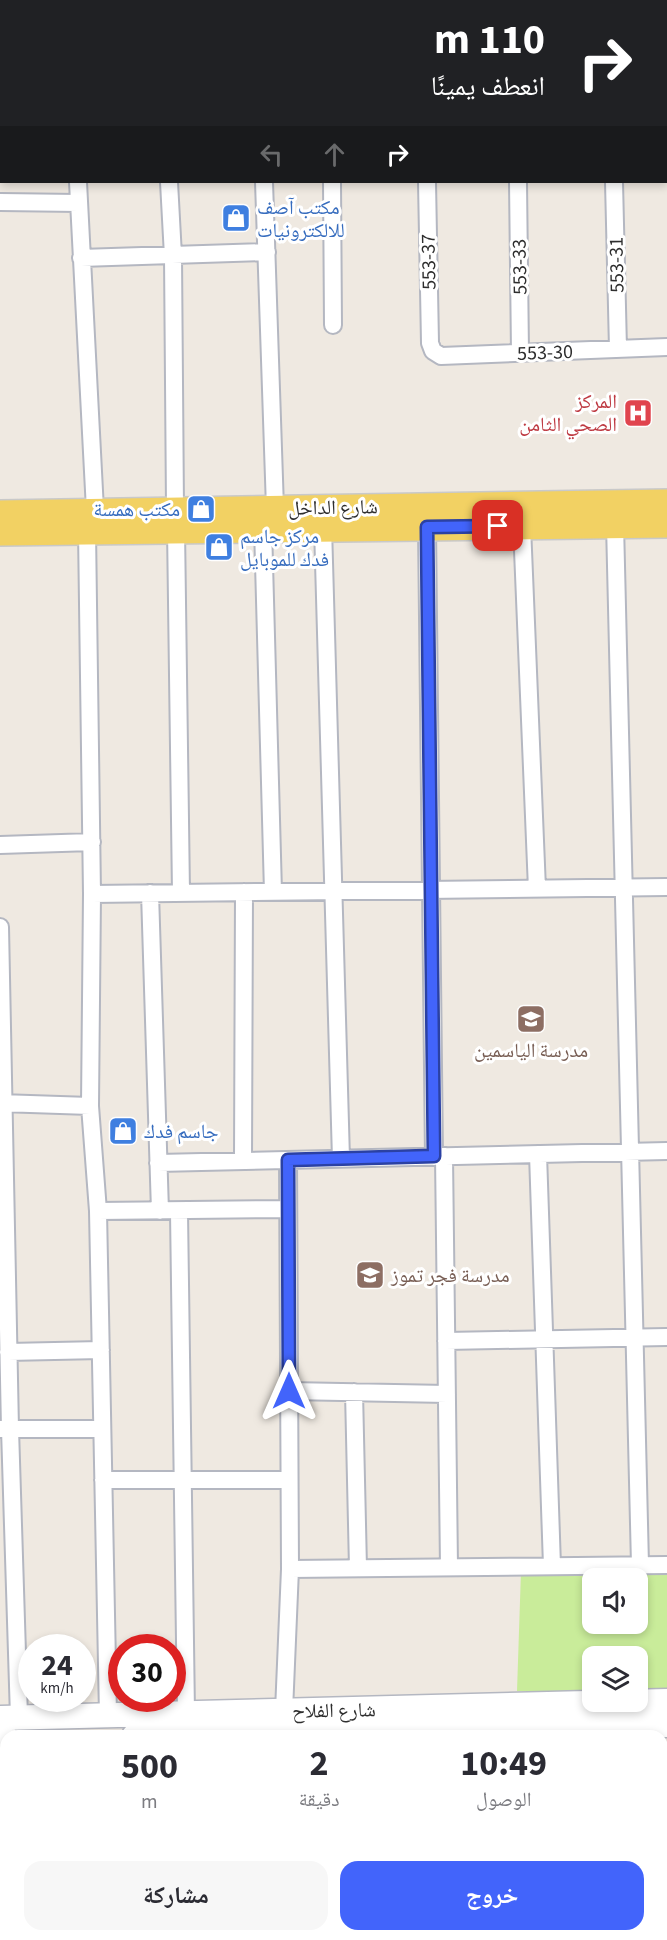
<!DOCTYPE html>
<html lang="ar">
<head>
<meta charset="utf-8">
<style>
	:root { --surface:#fff; --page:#f7f7f7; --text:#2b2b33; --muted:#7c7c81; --accent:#4264fb }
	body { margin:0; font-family:"Source Sans 3","Noto Naskh Arabic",sans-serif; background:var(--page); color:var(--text); direction:rtl; height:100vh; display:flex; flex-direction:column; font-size:22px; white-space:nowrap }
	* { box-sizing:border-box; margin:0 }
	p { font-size:20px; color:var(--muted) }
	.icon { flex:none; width:33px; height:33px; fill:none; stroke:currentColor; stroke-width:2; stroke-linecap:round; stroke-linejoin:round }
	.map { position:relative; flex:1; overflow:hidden; direction:ltr }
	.sheet { position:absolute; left:0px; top:1730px; width:668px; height:212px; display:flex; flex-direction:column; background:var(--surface); border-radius:18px 18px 0 0; box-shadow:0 3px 9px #0003; direction:rtl }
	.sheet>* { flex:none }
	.hud { position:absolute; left:0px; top:0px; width:668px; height:183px; box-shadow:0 3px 9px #0003; direction:rtl; background:#202124; color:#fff; overflow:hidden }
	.controls { position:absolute; left:582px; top:1568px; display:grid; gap:12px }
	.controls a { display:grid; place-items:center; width:66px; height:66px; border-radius:12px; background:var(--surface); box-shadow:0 3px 9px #0003; font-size:30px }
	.speed { position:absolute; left:18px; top:1634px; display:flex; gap:12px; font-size:30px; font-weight:700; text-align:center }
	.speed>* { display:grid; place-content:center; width:78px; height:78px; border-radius:50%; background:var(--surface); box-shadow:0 3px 9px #0003; line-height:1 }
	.speed small { font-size:15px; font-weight:400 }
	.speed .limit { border:9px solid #d22; background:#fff; color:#111 }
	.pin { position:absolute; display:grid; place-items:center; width:51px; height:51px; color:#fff; margin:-26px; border-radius:12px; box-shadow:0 3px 9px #0006 }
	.me { position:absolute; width:66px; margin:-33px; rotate:0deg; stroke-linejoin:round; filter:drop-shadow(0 0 4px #0008) }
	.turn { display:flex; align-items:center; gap:21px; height:126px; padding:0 24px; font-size:27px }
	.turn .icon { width:78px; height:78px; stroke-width:2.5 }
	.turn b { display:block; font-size:42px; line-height:51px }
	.lanes { display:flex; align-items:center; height:57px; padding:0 24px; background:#0003; justify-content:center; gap:30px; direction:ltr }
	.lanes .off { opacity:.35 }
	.eta { display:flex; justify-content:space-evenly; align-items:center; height:102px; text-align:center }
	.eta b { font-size:36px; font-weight:700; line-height:42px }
	.action { display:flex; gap:12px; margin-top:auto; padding:12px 24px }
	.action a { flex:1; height:69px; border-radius:18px; background:var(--accent); color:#fff; font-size:24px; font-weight:700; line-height:69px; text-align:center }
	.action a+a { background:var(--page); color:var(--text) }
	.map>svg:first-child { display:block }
	.pitch { fill:#c9ec9a; fill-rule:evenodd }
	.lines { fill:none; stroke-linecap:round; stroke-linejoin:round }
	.street-casing { stroke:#b4b7c1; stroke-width:20 }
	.secondary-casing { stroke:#b4b7c1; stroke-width:27 }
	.primary-casing { stroke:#c9c9c9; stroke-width:30 }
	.street { stroke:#fff; stroke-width:16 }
	.secondary { stroke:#fff; stroke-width:24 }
	.primary { stroke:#f2d163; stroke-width:27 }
	.route-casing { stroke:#2b41a3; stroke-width:15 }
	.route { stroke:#4264fb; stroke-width:10 }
	.labels { text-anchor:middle; stroke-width:6; stroke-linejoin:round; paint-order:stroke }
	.shop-label { font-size:20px; fill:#366cbe; stroke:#fff; text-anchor:start }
	.street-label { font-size:20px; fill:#2e2e2e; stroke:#fff }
	.health-label { font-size:20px; fill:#be3a42; stroke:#fff; text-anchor:end }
	.education-label { font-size:20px; fill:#785e54; stroke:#fff }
</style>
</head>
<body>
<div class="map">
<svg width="667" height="1940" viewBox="0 0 667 1940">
	<rect width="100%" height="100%" fill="#efe9e1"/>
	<path class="pitch" d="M521,1571L667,1572V1690H638V1656H592V1691H517ZM592,1578H638V1623H592Z"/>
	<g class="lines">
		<g class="street-casing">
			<path id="street" d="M71,0V2
				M158,0V2
				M258,0V2
				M409,0V2
				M516,0V2
				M609,0V2
				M666,121H667
				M0,146H2
				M78,182L95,510
				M169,182L173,256L175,509
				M264,182L275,508
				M332,182L333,325
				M427,182L430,343L433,351L441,356L667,347
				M518,182L520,353
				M614,182L618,349
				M0,202L79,203
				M81,258L267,252
				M615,524L640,1565
				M522,526L537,889
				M263,527L273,892
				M323,527L341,1159
				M427,527L434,1157
				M176,529L181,893
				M87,531L92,894L90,1106L98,1211L108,1715
				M0,845L92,842
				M150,893L160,1211
				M92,894L667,887
				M0,927L10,1429L19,1717
				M0,1103L90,1106
				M538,1154L552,1566
				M444,1156L449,1567
				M243,1161L244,892
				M158,1163L667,1151
				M98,1211L288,1209
				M179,1212L186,1713
				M446,1341L667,1337
				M8,1352L101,1350
				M289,1391L447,1394
				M354,1392L358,1568
				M1,1429H102
				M103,1480H289
				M290,1569L667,1565
				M284,1711L290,1569L288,1160
				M20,1935V1940
				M115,1935V1940
				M207,1935V1940
				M289,1935V1940
				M453,1935V1940
				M547,1935V1940
				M640,1935V1940
				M356,1940V1935"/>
		</g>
		<g class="secondary-casing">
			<path id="secondary" d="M0,1718L667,1701
				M134,1736L667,1725
				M0,1738H6"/>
		</g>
		<g class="primary-casing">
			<path id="primary" d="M0,514L667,503
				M0,532L667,524"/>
		</g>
		<use href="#street" class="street"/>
		<use href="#secondary" class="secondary"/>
		<use href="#primary" class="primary"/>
	</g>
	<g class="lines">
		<g class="route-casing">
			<path id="route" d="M289,1391L288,1160L434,1156L427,527L498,526"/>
		</g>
		<use href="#route" class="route"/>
	</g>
	<defs>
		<g id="shop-square" transform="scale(1.5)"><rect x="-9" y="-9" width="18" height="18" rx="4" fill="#3f7fe0" stroke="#fff"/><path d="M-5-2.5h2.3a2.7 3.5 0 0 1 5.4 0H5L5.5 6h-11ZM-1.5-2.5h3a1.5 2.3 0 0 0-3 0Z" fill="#fff"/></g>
		<g id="hospital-square" transform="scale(1.5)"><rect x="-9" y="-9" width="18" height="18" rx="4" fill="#e0444e" stroke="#fff"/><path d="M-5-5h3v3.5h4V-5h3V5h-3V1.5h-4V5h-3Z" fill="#fff"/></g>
		<g id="school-square" transform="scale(1.5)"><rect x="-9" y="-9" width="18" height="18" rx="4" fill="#8d6e63" stroke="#fff"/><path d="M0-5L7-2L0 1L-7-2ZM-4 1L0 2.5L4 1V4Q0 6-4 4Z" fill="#fff"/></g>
	</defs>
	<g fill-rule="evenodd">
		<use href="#shop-square" x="236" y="218"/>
		<use href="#hospital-square" x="638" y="413"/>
		<use href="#shop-square" x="201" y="509"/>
		<use href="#shop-square" x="219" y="547"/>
		<use href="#school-square" x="531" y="1019"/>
		<use href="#shop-square" x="123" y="1131"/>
		<use href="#school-square" x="370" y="1275"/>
	</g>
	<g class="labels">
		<g class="shop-label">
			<text x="257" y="214">مكتب آصف<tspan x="257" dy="23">للالكترونيات</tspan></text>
			<text x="180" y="516" text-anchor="end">مكتب همسة</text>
			<text x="240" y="543">مركز جاسم<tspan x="240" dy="23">فدك للموبايل</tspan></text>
			<text x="144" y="1138">جاسم فدك</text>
		</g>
		<g class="street-label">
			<text transform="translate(428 262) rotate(-91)" y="7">553-37</text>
			<text transform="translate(616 265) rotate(-91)" y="7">553-31</text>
			<text transform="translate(519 267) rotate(-91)" y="7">553-33</text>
			<text transform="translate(545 352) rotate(-2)" y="7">553-30</text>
			<text transform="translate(333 507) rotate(-1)" y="7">شارع الداخل</text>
			<text transform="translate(334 1710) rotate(-1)" y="7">شارع الفلاح</text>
		</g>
		<g class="health-label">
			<text x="617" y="408">المركز<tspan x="617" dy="23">الصحي الثامن</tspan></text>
		</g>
		<g class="education-label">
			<text x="531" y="1057">مدرسة الياسمين</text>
			<text x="391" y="1282" text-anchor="start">مدرسة فجر تموز</text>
		</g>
	</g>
</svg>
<div class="controls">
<a><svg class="icon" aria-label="sound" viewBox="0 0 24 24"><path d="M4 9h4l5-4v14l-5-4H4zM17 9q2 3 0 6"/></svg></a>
<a><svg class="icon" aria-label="layers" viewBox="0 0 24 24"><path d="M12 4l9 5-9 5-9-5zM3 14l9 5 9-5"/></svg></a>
</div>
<div class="speed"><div>24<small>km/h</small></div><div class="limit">30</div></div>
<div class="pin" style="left:498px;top:526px;background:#d93025"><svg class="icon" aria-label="arrive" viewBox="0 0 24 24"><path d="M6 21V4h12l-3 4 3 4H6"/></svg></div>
<svg class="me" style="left:289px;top:1391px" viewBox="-20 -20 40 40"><path d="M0-17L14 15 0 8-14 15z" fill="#4264fb" stroke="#fff" stroke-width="4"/></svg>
<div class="hud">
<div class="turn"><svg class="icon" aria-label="right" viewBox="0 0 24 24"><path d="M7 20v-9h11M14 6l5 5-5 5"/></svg><div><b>110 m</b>انعطف يمينًا</div></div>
<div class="lanes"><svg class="icon off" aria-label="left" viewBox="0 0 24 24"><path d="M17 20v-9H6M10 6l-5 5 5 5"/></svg><svg class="icon off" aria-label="ahead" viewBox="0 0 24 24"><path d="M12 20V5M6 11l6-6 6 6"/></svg><svg class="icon" aria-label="right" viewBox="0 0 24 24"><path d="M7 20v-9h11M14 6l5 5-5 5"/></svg></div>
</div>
<section class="sheet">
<div class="eta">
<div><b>10:49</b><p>الوصول</p></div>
<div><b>2</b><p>دقيقة</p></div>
<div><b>500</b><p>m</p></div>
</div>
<div class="action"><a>خروج</a><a>مشاركة</a></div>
</section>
</div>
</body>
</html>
